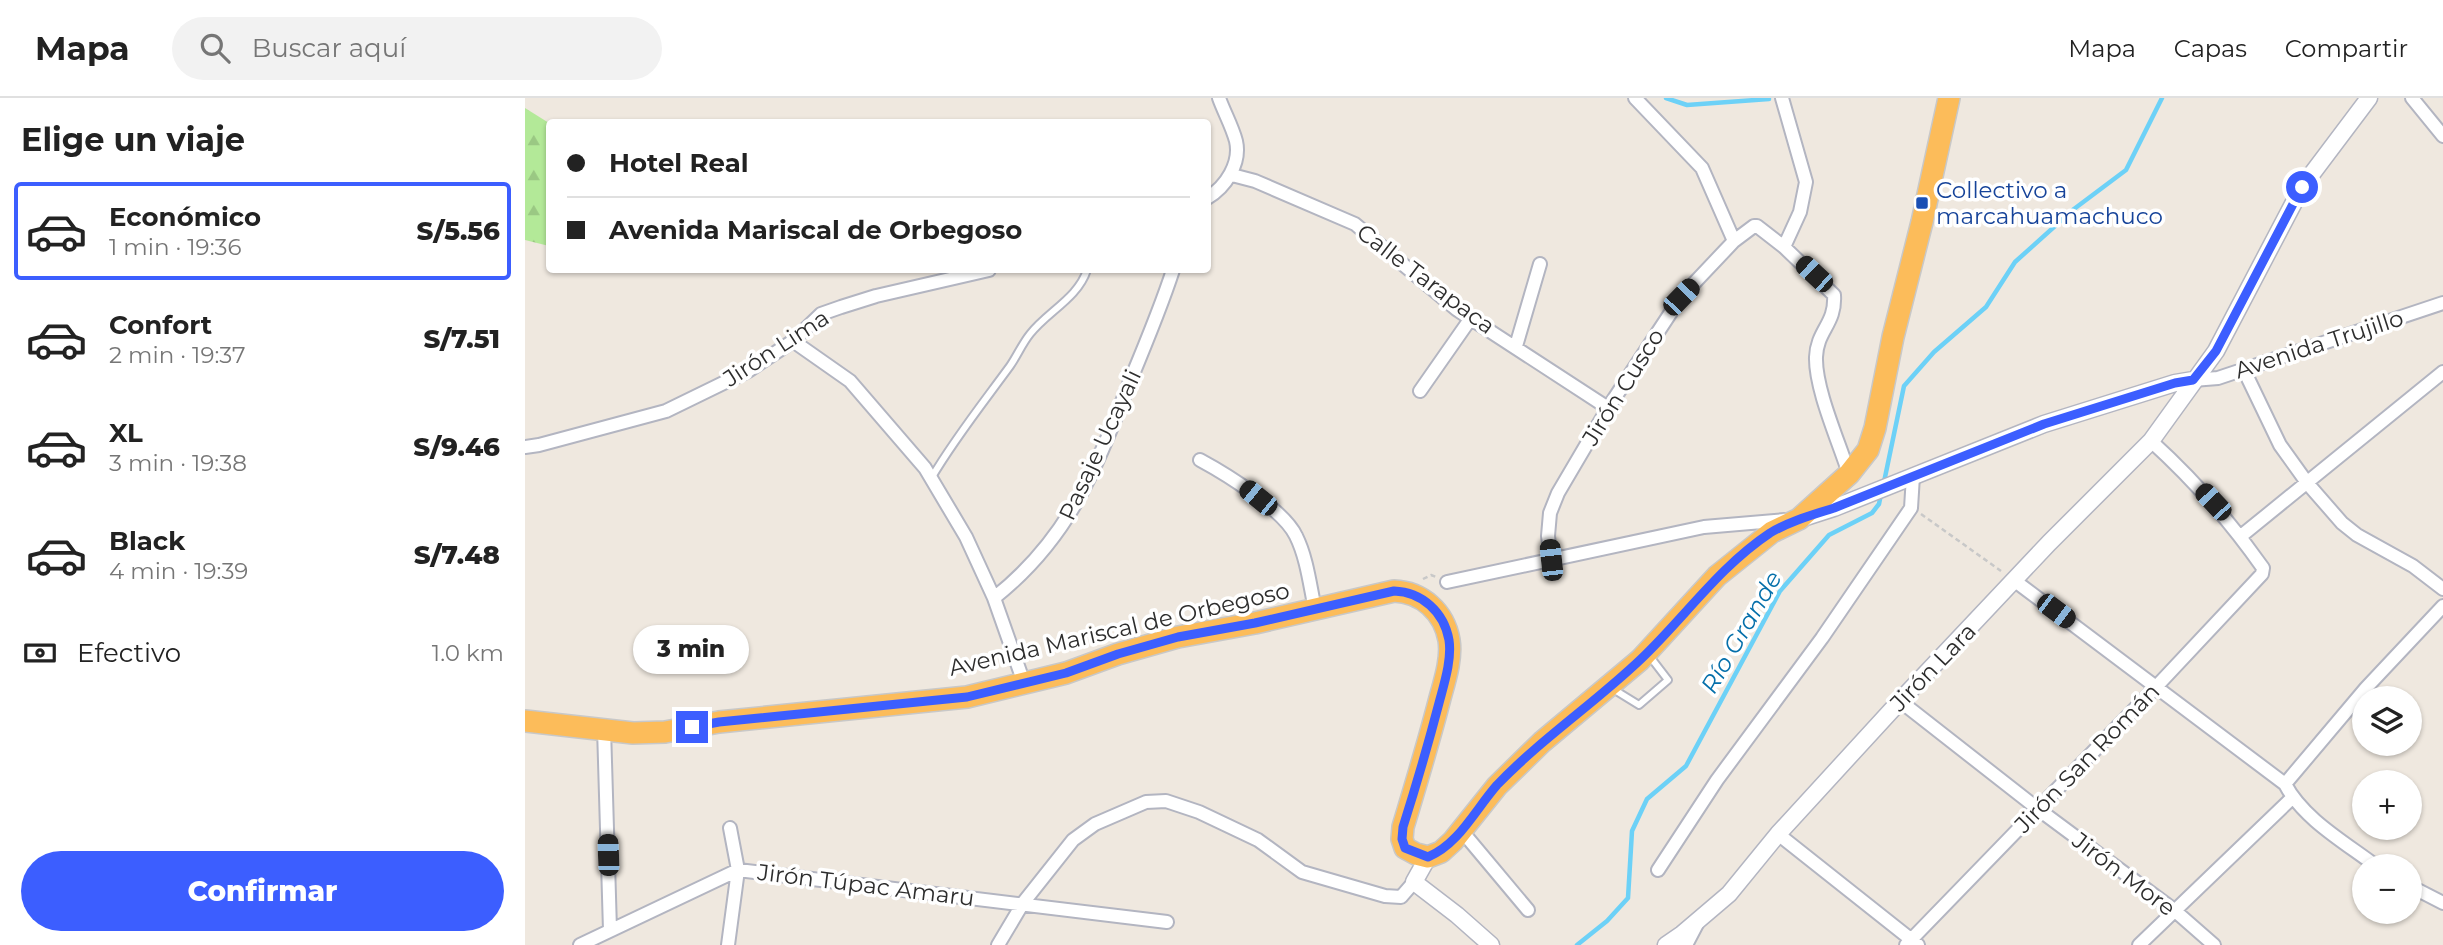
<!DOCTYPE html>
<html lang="es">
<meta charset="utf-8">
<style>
body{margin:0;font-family:Montserrat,sans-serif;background:#f2f2f2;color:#222;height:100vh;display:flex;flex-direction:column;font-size:26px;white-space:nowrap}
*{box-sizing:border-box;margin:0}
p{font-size:23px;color:#767676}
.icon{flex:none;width:38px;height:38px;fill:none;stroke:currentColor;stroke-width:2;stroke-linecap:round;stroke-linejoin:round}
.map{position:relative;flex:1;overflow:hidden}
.side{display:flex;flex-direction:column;background:#fff;width:525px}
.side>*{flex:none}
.guide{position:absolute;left:21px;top:21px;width:665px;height:154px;border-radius:7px;box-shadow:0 2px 5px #0004;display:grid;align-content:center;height:154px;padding:0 21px;background:#fff}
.controls{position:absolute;left:1827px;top:588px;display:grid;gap:14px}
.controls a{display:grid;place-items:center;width:70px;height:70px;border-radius:50%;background:#fff;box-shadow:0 2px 5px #0004;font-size:35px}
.end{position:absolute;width:32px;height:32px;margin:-16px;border:9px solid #3c5eff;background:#fff;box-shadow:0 0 0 4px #fff}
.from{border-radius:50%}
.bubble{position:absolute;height:49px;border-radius:24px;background:#fff;box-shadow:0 2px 5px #0004;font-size:23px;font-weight:800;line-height:49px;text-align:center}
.car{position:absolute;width:21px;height:42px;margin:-21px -10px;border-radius:9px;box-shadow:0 0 5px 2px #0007;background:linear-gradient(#222 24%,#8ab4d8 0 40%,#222 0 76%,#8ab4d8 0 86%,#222 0)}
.guide b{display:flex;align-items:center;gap:24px;height:66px;font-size:26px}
.guide b+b{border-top:2px solid #e0e0e0}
.guide i{width:18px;height:18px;background:#222}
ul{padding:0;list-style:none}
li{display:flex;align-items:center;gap:21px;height:98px;margin:0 14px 10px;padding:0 7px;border:4px solid transparent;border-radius:7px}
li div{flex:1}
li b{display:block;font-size:26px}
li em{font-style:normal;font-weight:800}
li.selected{border-color:#3c5eff}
li>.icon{width:63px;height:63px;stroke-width:1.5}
h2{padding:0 21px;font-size:32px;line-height:84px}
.pay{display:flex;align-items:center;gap:18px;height:77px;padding:0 21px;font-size:26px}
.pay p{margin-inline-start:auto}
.button{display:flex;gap:14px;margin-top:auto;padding:14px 21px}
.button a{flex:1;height:80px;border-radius:42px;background:#3c5eff;color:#fff;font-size:28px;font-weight:800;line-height:80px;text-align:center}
header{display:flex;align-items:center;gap:42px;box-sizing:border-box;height:98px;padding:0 35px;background:#fff;border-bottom:2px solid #e0e0e0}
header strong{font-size:33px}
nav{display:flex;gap:38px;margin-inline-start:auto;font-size:24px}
.search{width:490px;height:63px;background:#f2f2f2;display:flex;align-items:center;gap:18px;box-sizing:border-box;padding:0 24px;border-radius:38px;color:#767676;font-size:26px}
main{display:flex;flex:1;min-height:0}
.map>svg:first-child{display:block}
.forest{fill:url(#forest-firs)}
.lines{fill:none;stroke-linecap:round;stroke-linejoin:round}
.stream{stroke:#6cd1f7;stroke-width:4.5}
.service-casing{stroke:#b3b5c1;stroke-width:10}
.minor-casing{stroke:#b3b5c1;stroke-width:16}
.tertiary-casing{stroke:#b3b5c1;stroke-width:19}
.trunk-casing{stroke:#c8c8c8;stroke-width:24}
.path{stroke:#c8c8c8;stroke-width:2.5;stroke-dasharray:5 3.5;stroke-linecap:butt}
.service{stroke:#fff;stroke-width:6}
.minor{stroke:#fff;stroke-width:12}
.tertiary{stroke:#fff;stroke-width:16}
.trunk{stroke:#fcbc5a;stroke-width:21}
.route{stroke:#3c5eff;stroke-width:9}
.transit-dot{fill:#1a4fb4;stroke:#fff;stroke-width:2.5}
.labels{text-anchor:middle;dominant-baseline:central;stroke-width:7;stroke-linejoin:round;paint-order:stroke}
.transit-label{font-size:23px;fill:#164399;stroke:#fff;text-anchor:start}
.street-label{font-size:23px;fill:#2d2d2d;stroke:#fff}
.water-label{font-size:24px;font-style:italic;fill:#046faa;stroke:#fff}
</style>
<header>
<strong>Mapa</strong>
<div class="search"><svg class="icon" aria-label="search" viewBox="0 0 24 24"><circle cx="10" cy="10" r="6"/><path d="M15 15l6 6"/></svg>Buscar aquí</div>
<nav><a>Mapa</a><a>Capas</a><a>Compartir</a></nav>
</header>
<main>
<section class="side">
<h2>Elige un viaje</h2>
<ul>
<li class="selected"><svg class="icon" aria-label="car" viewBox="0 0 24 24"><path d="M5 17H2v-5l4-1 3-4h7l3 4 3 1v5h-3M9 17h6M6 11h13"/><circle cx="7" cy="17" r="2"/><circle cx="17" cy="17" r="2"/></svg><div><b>Económico</b><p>1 min · 19:36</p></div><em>S/5.56</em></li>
<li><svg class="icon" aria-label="car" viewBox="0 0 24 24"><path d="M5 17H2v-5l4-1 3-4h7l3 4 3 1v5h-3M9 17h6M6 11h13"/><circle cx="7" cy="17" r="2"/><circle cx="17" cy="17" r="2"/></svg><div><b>Confort</b><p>2 min · 19:37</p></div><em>S/7.51</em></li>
<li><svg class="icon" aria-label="car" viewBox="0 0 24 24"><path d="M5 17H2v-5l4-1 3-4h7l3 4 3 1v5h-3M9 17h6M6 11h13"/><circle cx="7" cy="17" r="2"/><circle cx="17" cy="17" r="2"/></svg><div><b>XL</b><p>3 min · 19:38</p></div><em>S/9.46</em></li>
<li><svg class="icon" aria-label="car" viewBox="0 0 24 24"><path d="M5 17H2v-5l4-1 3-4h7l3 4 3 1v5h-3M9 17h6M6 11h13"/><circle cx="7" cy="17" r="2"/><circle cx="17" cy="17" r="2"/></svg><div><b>Black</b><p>4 min · 19:39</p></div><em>S/7.48</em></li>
</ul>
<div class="pay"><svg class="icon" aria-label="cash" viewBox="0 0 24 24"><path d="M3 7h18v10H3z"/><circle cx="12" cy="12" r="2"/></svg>Efectivo<p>1.0 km</p></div>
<div class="button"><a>Confirmar</a></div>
</section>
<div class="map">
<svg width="1918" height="847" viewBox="0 0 1918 847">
<defs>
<pattern id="forest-firs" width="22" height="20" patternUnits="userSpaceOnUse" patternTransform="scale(1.75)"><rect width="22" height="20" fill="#b3e998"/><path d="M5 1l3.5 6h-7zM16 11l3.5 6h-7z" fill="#9ac883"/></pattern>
</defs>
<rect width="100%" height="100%" fill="#efe8df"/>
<!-- forest -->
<path class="forest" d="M0 10 24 25V148L0 142Z"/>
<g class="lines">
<!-- stream -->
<path class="stream" d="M1141 0 1162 7 1244 1
M1359 384 1379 288 1409 254 1461 209 1490 164 1549 111 1601 72 1637 0
M1052 847 1082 823 1103 800 1107 733 1122 701 1161 668 1255 493 1304 437 1347 415 1354 406 1356 396"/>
<defs>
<path id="service" d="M407 379C430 340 458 305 485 268 492 258 497 246 505 236 522 214 553 200 562 172
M1088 591 1114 607 1143 582 1123 556"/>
<path id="minor" d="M1110 0 1177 70 1209 143
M1257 0 1281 84 1275 114 1259 149
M1887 0 1918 38
M707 77 730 83 830 126 931 211 1083 310
M682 100C701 89 716 65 711 43 707 28 699 14 694 0
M268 243 325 283 400 370 441 439 469 500 499 585
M991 248 1015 166
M1718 270 1755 347 1783 386 1817 425 1832 437 1888 468 1918 491
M1668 282 1693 280 1918 205
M895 293 946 220
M0 349 14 347 141 313 223 273 268 243 296 216 316 209 351 198 464 172
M675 362C701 376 759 412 771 438 782 460 785 488 790 511
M1716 438 1918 274
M1026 462 1023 438 1025 415 1033 395 1083 310 1156 199 1209 143 1229 128H1232L1259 149 1309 197C1311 226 1292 232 1291 259 1290 291 1314 344 1324 376
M1490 483 1760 686C1778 721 1821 745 1851 768
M922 484 1179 429 1260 422
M469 500C546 439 571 369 606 281 621 245 636 209 648 172
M1375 603 1513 711 1649 812 1689 847
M79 630 85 832
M1760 686 1841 590 1918 508
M936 732 1003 812
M1253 736 1393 847
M1133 772 1192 682 1297 540 1386 410 1388 378
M1885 788 1918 805
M55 847 213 772 642 824
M203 847 213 772 205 730
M473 847 498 805 548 742 570 726 621 704 641 703 674 714 733 742 777 774 860 798 876 799 889 784
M1161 847 1172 826
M1381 847 1631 589 1737 476 1738 470C1705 423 1669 382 1626 343
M1614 847 1767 700"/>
<path id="tertiary" d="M1278 420 1309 410 1519 326 1650 285 1668 282
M903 759 889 784 932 817 966 847
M1141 847 1157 836 1204 796 1253 736 1375 603 1524 445 1626 343 1691 253 1777 89 1844 0"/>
<path id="trunk" d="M0 623 108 635 140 634 194 624 442 599 541 575 593 556 653 539 730 525 869 493C897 494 919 514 924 542 927 560 920 582 915 600 904 643 891 686 878 729L877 741 880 750 891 756 903 759 916 754 928 743 972 688 1017 644 1115 562 1192 478 1247 434 1274 421 1324 376 1343 352 1350 330 1368 239 1397 124 1424 0"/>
</defs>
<!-- service casing -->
<use href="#service" class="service-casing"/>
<!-- minor casing -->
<use href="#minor" class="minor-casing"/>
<!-- tertiary casing -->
<use href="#tertiary" class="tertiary-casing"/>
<!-- trunk casing -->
<use href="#trunk" class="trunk-casing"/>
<!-- path -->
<path class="path" d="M1396 416 1476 473
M898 481 906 477 911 479"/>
<!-- service -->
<use href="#service" class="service"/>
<!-- minor -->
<use href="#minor" class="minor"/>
<!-- tertiary -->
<use href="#tertiary" class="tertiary"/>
<!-- trunk -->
<use href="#trunk" class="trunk"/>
</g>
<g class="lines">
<!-- route -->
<path class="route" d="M167 629 194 624 442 599 541 575 593 556 653 539 730 525 869 493C897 494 919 514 924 542 927 562 919 586 914 605 903 647 891 688 878 729L877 741 880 750 903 759C934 746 950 712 972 687 1016 641 1070 605 1116 561 1160 519 1194 469 1245 435 1265 423 1287 417 1309 410L1519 326 1650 285 1668 282 1691 253 1777 89"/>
</g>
<!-- markers -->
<rect class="transit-dot" x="1390" y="98" width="14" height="14" rx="3.5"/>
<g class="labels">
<!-- transit labels -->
<g class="transit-label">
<text x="1411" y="92">Collectivo a<tspan x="1411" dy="26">marcahuamachuco</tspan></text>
</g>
<!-- street labels -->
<g class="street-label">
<text transform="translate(901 181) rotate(37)">Calle Tarapaca</text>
<text transform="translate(1794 246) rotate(-18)">Avenida Trujillo</text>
<text transform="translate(251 250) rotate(-33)">Jirón Lima</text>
<text transform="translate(1098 289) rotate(-58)">Jirón Cusco</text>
<text transform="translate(575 347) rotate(-65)">Pasaje Ucayali</text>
<text transform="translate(594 531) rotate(-13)">Avenida Mariscal de Orbegoso</text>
<text transform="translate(1408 569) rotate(-46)">Jirón Lara</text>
<text transform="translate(1562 660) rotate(-46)">Jirón San Román</text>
<text transform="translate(1599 776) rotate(37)">Jirón More</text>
<text transform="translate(341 787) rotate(7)">Jirón Túpac Amaru</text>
</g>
<!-- water labels -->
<g class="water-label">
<text transform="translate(1216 534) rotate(-60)">Río Grande</text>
</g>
</g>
</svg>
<div class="controls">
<a><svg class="icon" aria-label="layers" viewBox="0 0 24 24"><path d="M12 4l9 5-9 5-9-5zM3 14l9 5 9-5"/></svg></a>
<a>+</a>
<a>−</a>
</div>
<i class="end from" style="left:1777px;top:89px"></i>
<i class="end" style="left:167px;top:629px"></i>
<div class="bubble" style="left:108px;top:527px;width:116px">3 min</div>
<i class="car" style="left:1289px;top:176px;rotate:313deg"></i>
<i class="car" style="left:1156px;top:199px;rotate:44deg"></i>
<i class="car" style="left:733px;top:400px;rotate:309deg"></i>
<i class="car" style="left:1688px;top:404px;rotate:317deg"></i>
<i class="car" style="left:1026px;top:462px;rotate:354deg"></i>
<i class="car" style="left:1531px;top:513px;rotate:127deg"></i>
<i class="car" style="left:83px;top:757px;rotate:358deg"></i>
<div class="guide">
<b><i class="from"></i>Hotel Real</b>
<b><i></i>Avenida Mariscal de Orbegoso</b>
</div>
</div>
</main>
